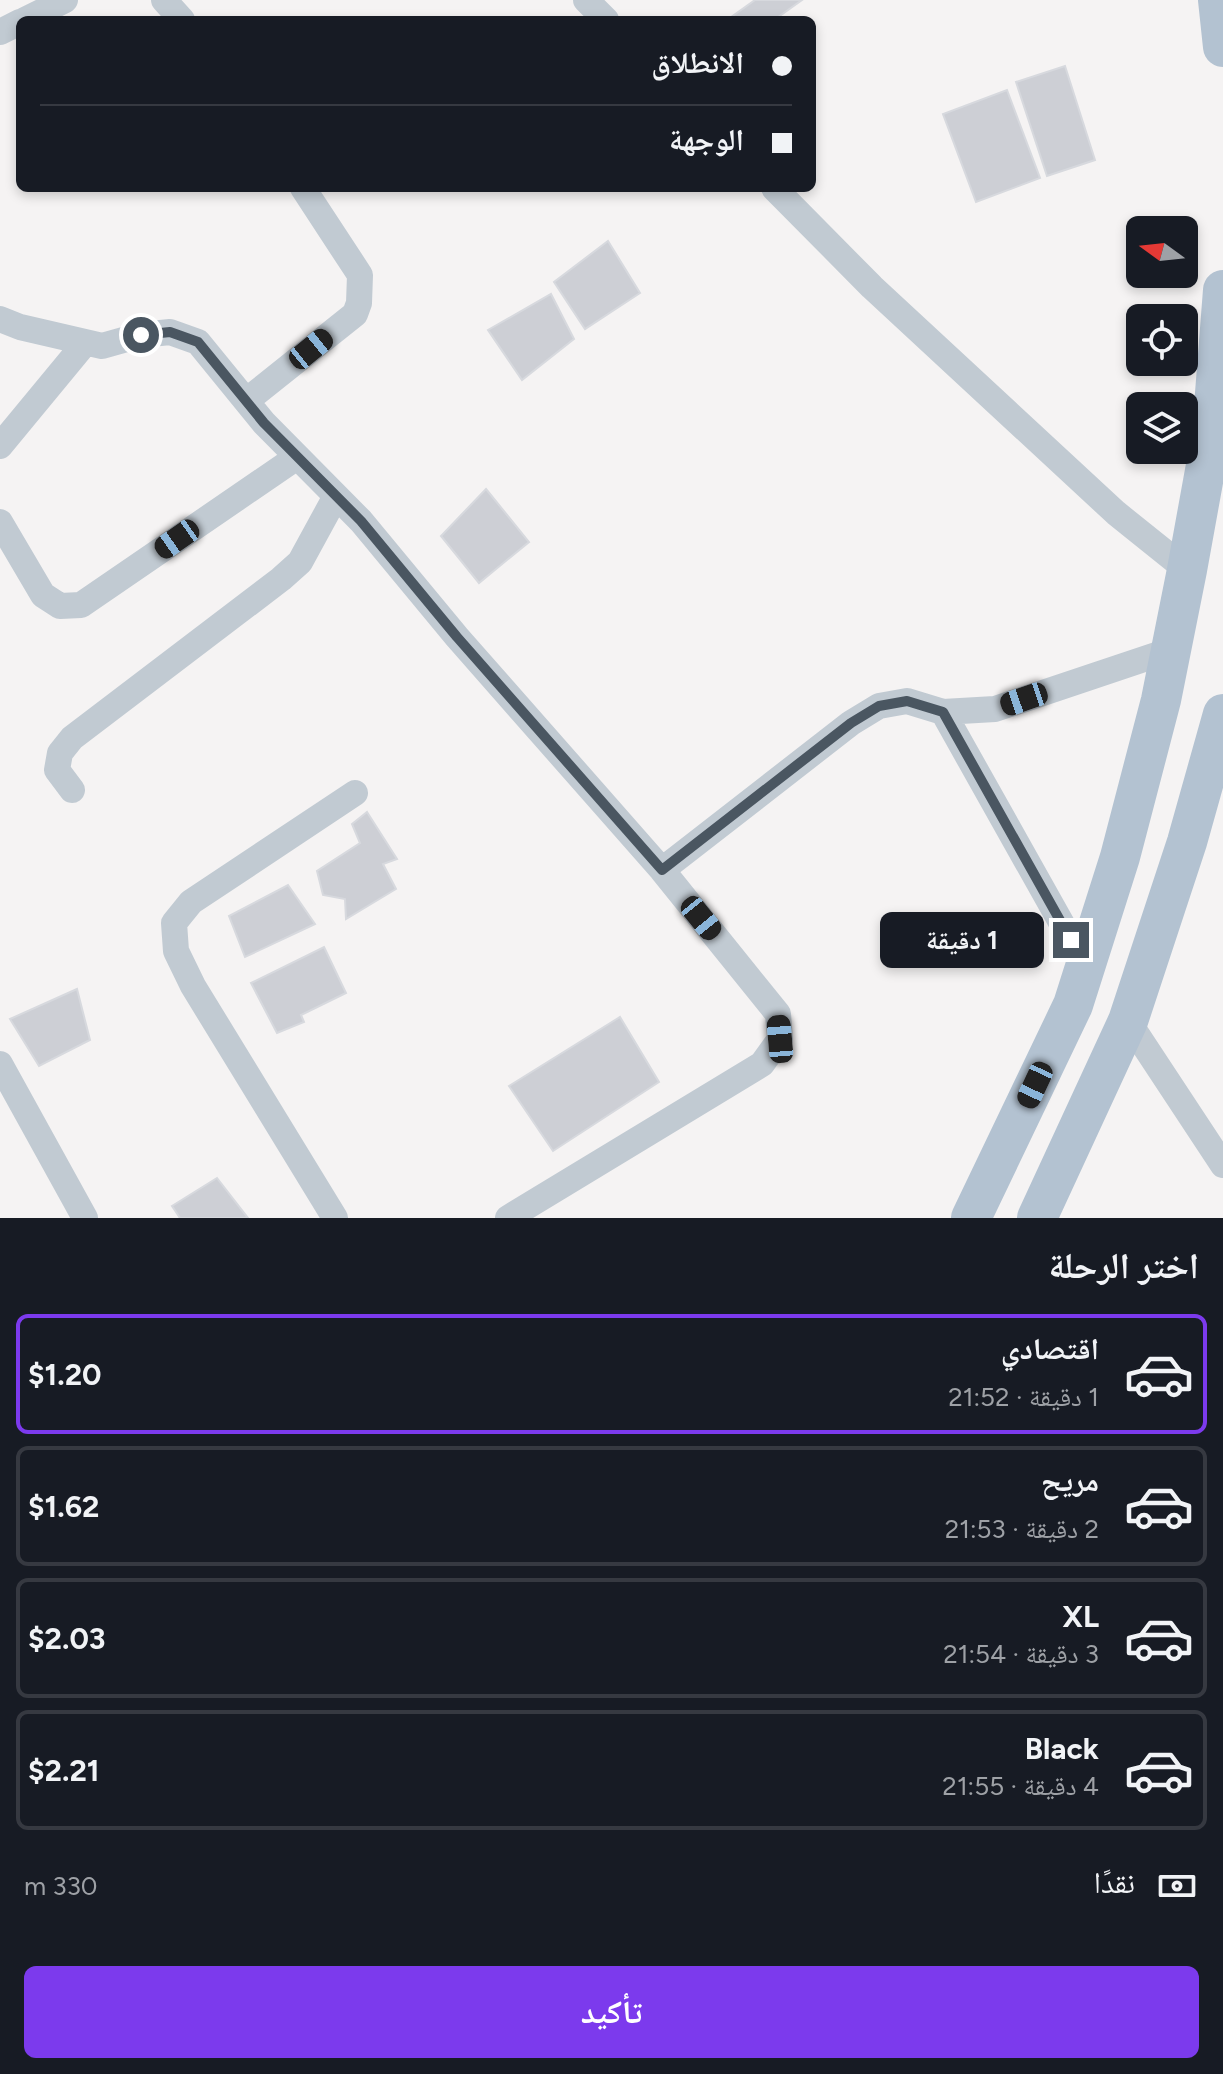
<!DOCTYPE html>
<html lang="ar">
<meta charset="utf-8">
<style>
body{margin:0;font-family:Figtree,"Noto Naskh Arabic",sans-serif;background:#20242c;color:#f1f3f6;direction:rtl;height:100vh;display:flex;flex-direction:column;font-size:30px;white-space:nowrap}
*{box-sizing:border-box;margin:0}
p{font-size:26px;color:#9ea1a6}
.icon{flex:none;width:44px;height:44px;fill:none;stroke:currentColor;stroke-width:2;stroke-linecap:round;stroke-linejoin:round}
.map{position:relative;height:1218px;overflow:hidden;direction:ltr}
.details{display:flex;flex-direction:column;background:#171b24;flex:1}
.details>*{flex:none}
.hud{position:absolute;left:16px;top:16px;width:800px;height:176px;border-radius:12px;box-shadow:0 4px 12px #0003;direction:rtl;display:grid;align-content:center;height:176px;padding:0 24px;background:#171b24}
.needle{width:52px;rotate:285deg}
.controls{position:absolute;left:1126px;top:216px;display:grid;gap:16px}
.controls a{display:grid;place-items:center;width:72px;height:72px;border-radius:12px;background:#171b24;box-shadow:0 4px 12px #0003;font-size:40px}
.end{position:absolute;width:36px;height:36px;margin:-18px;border:10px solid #4a5661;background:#fff;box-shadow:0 0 0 4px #fff}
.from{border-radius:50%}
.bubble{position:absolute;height:56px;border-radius:12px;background:#171b24;box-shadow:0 4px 12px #0003;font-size:26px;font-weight:700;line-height:56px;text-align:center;direction:rtl}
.car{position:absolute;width:24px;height:48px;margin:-24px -12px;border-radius:10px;box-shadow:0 0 6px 2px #0007;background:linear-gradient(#222 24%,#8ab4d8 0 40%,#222 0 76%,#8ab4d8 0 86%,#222 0)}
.hud b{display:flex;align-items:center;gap:28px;height:76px;font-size:30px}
.hud b+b{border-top:2px solid #363941}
.hud i{width:20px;height:20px;background:#f1f3f6}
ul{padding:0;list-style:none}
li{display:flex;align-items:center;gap:24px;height:120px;margin:0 16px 12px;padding:0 8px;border:4px solid #363941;border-radius:12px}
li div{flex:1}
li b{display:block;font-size:30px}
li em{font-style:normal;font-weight:700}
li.current{border-color:#7c3aed}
li>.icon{width:72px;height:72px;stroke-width:1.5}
h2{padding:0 24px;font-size:36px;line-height:96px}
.pay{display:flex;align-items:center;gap:20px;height:88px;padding:0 24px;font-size:30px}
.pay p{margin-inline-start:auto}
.cta{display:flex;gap:16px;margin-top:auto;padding:16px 24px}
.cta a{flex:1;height:92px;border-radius:12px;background:#7c3aed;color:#fff;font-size:32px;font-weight:700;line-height:92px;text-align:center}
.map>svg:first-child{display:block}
.building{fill:#cdcfd5;stroke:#d7d9de;stroke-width:2}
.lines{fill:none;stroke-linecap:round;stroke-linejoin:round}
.street{stroke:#c1cad2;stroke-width:26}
.primary{stroke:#b3c2d1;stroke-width:40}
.route{stroke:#4a5661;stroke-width:10}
</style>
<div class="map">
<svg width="1223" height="1218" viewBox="0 0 1223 1218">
<rect width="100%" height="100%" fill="#f5f3f3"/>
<!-- building -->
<path class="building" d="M755 0H802L774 20H727Z
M1065 66 1095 160 1047 176 1016 82Z
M1007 90 1040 178 976 202 943 114Z
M608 241 640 293 585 329 554 282Z
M551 294 574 339 522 380 488 330Z
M486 489 529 542 479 583 441 536Z
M367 812 397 859 383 864 396 889 346 919 345 899 323 895 317 871 360 843 352 824Z
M288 885 315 924 245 957 229 916Z
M324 947 346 993 301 1015 304 1022 277 1033 251 983Z
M77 989 90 1040 39 1066 10 1019Z
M620 1017 659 1082 553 1151 509 1086Z
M217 1178 248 1218H180L172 1206Z"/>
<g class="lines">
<!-- street -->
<path class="street" d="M164 0 182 20
M586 0 606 20
M25 20 65 0
M0 32 20 22
M774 188 872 287 1116 513 1187 570
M0 319 20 327 102 346 141 335 170 332 198 342 264 423 361 521 457 637 662 870 778 1014 780 1039 762 1064 508 1218
M246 401 355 314 359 303 360 275 303 188
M0 446 85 343
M0 522 43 595 60 606 81 605 297 457
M943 712 1085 965
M72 790 57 770 60 753 72 738 281 579 300 562 336 496
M662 870 851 723 879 706 907 701 943 712 995 709 1171 650
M1128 1021 1223 1165
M0 1064 85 1218
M335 1218 193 986 176 951 174 923 191 902 355 793"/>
<!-- primary -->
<path class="primary" d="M1218 0 1223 47
M971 1218 1073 1005 1120 857 1161 700 1187 570 1212 432 1223 290
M1037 1218 1128 1021 1187 842 1223 714"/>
</g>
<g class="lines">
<!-- route -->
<path class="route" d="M141 335 170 332 198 342 264 423 361 521 457 637 662 870 851 723 879 706 907 701 943 712 1071 940"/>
</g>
</svg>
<div class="controls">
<a><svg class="needle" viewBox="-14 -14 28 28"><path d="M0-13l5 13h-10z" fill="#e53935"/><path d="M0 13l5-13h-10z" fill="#9ea1a6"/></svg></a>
<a><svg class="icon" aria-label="locate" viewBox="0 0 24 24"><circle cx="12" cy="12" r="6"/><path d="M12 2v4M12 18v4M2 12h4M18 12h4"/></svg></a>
<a><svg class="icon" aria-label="layers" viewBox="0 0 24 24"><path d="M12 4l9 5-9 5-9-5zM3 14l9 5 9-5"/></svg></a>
</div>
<i class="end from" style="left:141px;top:335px"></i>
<i class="end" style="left:1071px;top:940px"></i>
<div class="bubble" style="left:880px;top:912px;width:164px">1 دقيقة</div>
<i class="car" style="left:311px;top:349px;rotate:51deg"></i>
<i class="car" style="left:177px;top:539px;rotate:235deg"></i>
<i class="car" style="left:1024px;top:699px;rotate:251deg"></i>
<i class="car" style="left:701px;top:918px;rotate:141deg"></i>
<i class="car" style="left:780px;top:1039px;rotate:355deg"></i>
<i class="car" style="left:1035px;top:1085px;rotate:205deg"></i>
<div class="hud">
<b><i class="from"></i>الانطلاق</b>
<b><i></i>الوجهة</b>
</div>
</div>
<section class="details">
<h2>اختر الرحلة</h2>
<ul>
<li class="current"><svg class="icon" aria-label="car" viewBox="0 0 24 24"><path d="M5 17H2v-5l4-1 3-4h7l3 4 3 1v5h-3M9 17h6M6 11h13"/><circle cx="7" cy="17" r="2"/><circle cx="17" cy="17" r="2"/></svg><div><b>اقتصادي</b><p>1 دقيقة · 21:52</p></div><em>$1.20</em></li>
<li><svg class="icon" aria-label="car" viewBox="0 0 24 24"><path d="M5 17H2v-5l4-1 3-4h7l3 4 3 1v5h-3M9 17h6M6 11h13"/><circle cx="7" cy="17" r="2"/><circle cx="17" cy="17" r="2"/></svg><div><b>مريح</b><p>2 دقيقة · 21:53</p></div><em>$1.62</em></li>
<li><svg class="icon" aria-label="car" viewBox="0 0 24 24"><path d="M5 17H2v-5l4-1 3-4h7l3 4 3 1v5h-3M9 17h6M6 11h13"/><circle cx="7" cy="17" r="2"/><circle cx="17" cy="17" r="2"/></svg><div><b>XL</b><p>3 دقيقة · 21:54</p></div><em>$2.03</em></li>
<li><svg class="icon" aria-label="car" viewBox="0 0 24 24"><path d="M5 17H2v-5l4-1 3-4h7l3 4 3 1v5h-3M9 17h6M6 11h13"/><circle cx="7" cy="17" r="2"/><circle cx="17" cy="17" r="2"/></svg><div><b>Black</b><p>4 دقيقة · 21:55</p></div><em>$2.21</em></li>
</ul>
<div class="pay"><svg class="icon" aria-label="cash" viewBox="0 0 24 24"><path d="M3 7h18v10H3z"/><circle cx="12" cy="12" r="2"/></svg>نقدًا<p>330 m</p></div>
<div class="cta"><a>تأكيد</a></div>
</section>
